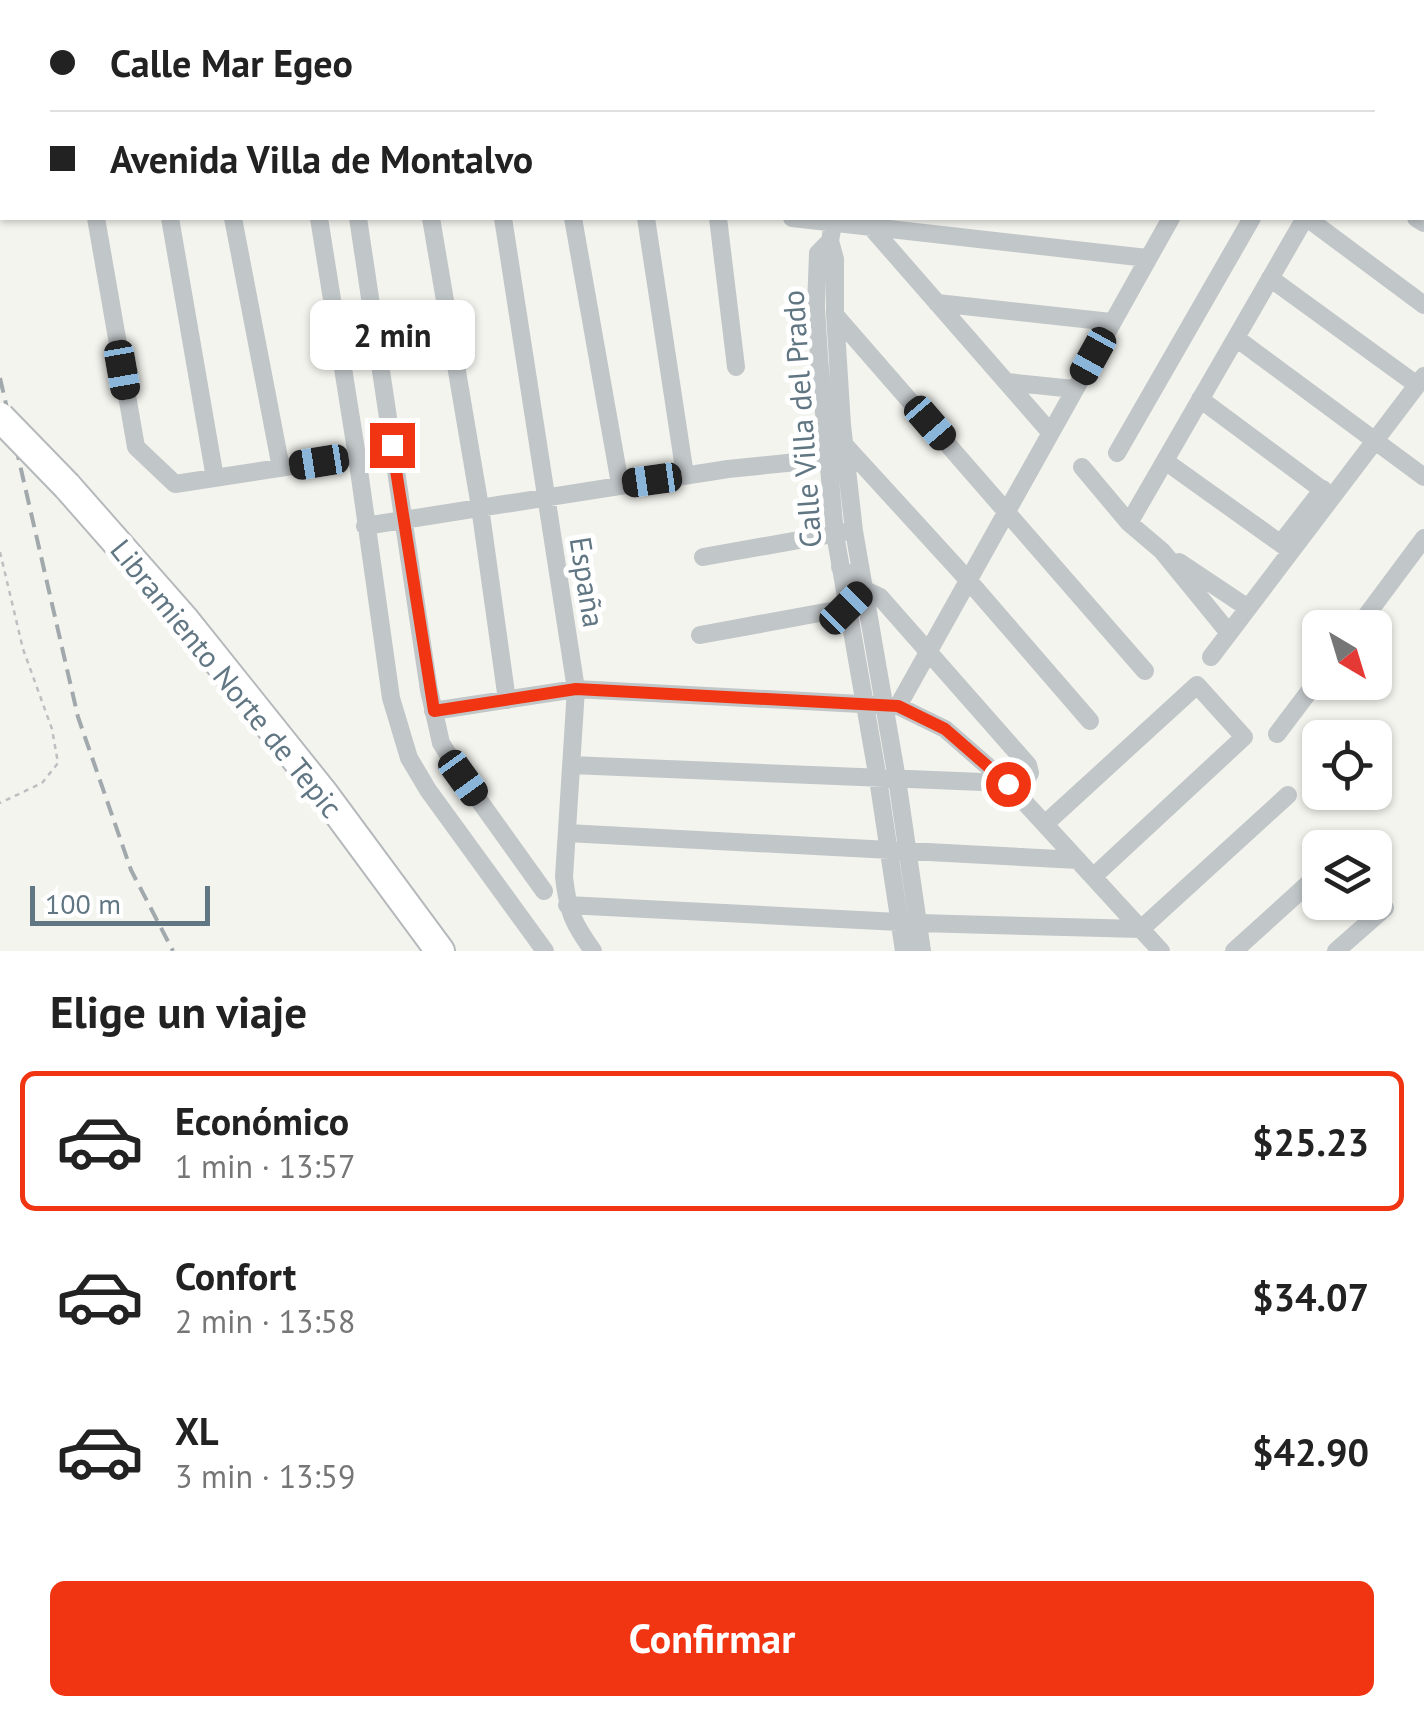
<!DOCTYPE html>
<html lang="es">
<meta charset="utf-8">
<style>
body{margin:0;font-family:"PT Sans",sans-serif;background:#f2f2f2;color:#222;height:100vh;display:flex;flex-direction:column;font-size:38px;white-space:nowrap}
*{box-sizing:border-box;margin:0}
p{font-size:32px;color:#767676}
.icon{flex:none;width:55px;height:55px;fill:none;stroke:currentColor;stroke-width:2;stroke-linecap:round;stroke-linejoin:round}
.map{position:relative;height:951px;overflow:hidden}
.details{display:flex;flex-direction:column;background:#fff;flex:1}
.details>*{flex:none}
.banner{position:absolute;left:0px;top:0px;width:1425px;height:220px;box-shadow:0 2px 8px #0004;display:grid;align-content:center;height:220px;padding:0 50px;background:#fff}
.needle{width:65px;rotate:142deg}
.fabs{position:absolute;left:1302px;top:610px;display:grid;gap:20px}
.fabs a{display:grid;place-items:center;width:90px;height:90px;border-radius:15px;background:#fff;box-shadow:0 2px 8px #0004;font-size:50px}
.scale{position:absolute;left:30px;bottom:25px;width:180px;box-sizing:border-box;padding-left:10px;border:5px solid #617683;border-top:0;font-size:28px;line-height:35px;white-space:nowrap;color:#617683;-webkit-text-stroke:8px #fff;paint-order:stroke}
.end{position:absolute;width:45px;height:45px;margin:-22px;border:12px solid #f13513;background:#fff;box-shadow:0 0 0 5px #fff}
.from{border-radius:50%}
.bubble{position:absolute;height:70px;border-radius:15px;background:#fff;box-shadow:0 2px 8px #0004;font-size:32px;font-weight:700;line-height:70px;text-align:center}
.car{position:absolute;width:30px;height:60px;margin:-30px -15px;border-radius:12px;box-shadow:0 0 8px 2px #0007;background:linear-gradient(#222 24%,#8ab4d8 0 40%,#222 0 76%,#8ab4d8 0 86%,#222 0)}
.banner b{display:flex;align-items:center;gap:35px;height:95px;font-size:38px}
.banner b+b{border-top:2px solid #e0e0e0}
.banner i{width:25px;height:25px;background:#222}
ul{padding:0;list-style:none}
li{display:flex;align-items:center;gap:30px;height:140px;margin:0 20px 15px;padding:0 30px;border:5px solid transparent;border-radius:15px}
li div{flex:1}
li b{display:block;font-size:38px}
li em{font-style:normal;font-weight:700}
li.on{border-color:#f13513}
li>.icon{width:90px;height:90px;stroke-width:1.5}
h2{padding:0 50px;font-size:45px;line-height:120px}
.primary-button{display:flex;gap:20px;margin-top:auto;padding:20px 50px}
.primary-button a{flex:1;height:115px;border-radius:15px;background:#f13513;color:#fff;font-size:40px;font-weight:700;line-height:115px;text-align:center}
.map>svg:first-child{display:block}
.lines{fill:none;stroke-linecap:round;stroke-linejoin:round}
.stream{stroke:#bbc9cd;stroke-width:4}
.highway-casing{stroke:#b5b9bc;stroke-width:32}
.path{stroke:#bdbfc1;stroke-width:2.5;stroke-dasharray:5 5;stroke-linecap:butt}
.minor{stroke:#c1c6c8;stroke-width:18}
.highway{stroke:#fff;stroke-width:28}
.rail{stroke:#a1a9ad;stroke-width:4;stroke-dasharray:15 8;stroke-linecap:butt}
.highway-bridge-casing{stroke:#b5b9bc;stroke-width:32;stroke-linecap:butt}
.highway-bridge{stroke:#fff;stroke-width:28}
.route{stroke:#f13513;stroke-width:12}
.labels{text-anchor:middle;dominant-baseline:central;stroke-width:10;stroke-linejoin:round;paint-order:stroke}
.street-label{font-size:30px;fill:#617683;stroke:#fff}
</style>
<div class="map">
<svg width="1424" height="951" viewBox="0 0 1424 951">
<rect width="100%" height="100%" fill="#f4f4ef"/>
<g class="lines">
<!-- stream -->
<path class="stream" d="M0 36H2"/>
<defs>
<path id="highway" d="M67 486 184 619 324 794 440 951"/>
</defs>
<!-- highway casing -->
<use href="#highway" class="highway-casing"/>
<!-- path -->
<path class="path" d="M0 552 23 649 52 729 58 763 42 783 0 803"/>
<!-- minor -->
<path class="minor" d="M1141 0 1143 2
M1236 0 1238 2
M131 2V0
M334 2V0
M376 2V0
M450 2V0
M518 2V0
M593 2V0
M673 2 674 0
M865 2 866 0
M883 2V0
M960 2 961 0
M1033 2V0
M1102 2V0
M1317 2 1318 0
M1393 2 1394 0
M1422 109 1424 106
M1422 188H1424
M96 218 136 447 175 484 357 456
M170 218 215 478
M233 218 281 468
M319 218 357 456 391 698 409 758 428 790 545 951
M358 218 429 690 441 743 463 778 544 891
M431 218 480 507 507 700
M503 218 576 689 564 877C568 912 573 923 593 951
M573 218 620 484
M646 218 685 475
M718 218 736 367
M792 218 1147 258
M834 218 830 241 835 259V314L842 425 854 531 897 779 922 951
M1307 218 1424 305
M1416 218 1424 223
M870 226 1050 432
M830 241 818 253 816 307 819 357 835 534 878 779 904 951
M1270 278 1417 385
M937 303 1111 322
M835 315 1145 671
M1236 338 1424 477
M1007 382 1074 389
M1200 399 1332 497
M841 441 968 580 1090 721
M1117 453 1252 218
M1165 461 1291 551
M1082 467 1129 523 1162 551 1229 633
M1129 523 1305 218
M365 526 728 469 827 459
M1281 543 1323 489
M703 557 844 532
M1179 562 1248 608
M1357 628 1424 538
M700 635 847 608 854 601
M1211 657 1424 376
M898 706 1171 218
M433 711 576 689 898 706 945 729 1007 783 1161 951
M1277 734 1320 677
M571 765 1007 783 1026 780 1030 773 1028 765 880 597 865 590 840 567
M1045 824 1197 685 1244 737 1093 877
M567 833 1078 860
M567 905 918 923 1141 929 1288 795
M1234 951 1320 873
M1336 951 1385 908 1375 896"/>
<!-- highway -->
<use href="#highway" class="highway"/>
<!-- rail -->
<path class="rail" d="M0 378 78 717 131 870 173 951"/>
<defs>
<path id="highway-bridge" d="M0 417 67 486"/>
</defs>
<!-- highway-bridge casing -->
<use href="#highway-bridge" class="highway-bridge-casing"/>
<!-- highway-bridge -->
<use href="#highway-bridge" class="highway-bridge"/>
</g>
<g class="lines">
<!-- route -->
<path class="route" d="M392 445 434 711 576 689 898 706 945 729 1008 784"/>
</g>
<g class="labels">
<!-- street labels -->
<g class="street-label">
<text transform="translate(801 419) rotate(-94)">Calle Villa del Prado</text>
<text transform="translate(588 582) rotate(81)">España</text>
<text transform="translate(227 678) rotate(51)">Libramiento Norte de Tepic</text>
</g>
</g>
</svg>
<div class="fabs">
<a><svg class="needle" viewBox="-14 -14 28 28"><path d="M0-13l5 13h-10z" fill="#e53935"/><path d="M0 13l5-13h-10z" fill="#767676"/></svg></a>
<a><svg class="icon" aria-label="locate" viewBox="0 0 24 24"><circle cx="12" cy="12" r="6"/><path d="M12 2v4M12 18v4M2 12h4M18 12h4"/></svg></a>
<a><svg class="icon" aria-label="layers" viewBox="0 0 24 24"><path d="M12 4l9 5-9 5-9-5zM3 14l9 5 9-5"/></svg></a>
</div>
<div class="scale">100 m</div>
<i class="end from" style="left:1008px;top:784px"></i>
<i class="end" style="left:392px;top:445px"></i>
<div class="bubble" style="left:310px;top:300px;width:165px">2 min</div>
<i class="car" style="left:1093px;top:356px;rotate:209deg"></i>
<i class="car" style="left:122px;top:370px;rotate:170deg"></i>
<i class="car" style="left:930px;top:423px;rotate:139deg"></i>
<i class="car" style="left:319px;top:462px;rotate:261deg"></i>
<i class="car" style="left:652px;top:480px;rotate:262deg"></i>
<i class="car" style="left:846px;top:608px;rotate:45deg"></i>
<i class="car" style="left:463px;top:778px;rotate:144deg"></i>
<div class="banner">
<b><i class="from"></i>Calle Mar Egeo</b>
<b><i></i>Avenida Villa de Montalvo</b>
</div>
</div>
<section class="details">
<h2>Elige un viaje</h2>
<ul>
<li class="on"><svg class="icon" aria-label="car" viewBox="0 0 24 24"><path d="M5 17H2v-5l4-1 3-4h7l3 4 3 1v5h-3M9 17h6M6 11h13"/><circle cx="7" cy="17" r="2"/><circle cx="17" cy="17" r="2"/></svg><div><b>Económico</b><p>1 min · 13:57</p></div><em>$25.23</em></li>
<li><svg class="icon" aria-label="car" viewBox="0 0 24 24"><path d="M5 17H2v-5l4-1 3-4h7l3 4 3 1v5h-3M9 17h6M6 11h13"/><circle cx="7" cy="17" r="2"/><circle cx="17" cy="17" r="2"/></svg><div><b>Confort</b><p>2 min · 13:58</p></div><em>$34.07</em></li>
<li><svg class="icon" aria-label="car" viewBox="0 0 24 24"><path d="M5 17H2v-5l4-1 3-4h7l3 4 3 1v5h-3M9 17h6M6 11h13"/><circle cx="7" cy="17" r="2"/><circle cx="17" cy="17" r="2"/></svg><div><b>XL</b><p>3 min · 13:59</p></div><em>$42.90</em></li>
</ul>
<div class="primary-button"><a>Confirmar</a></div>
</section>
